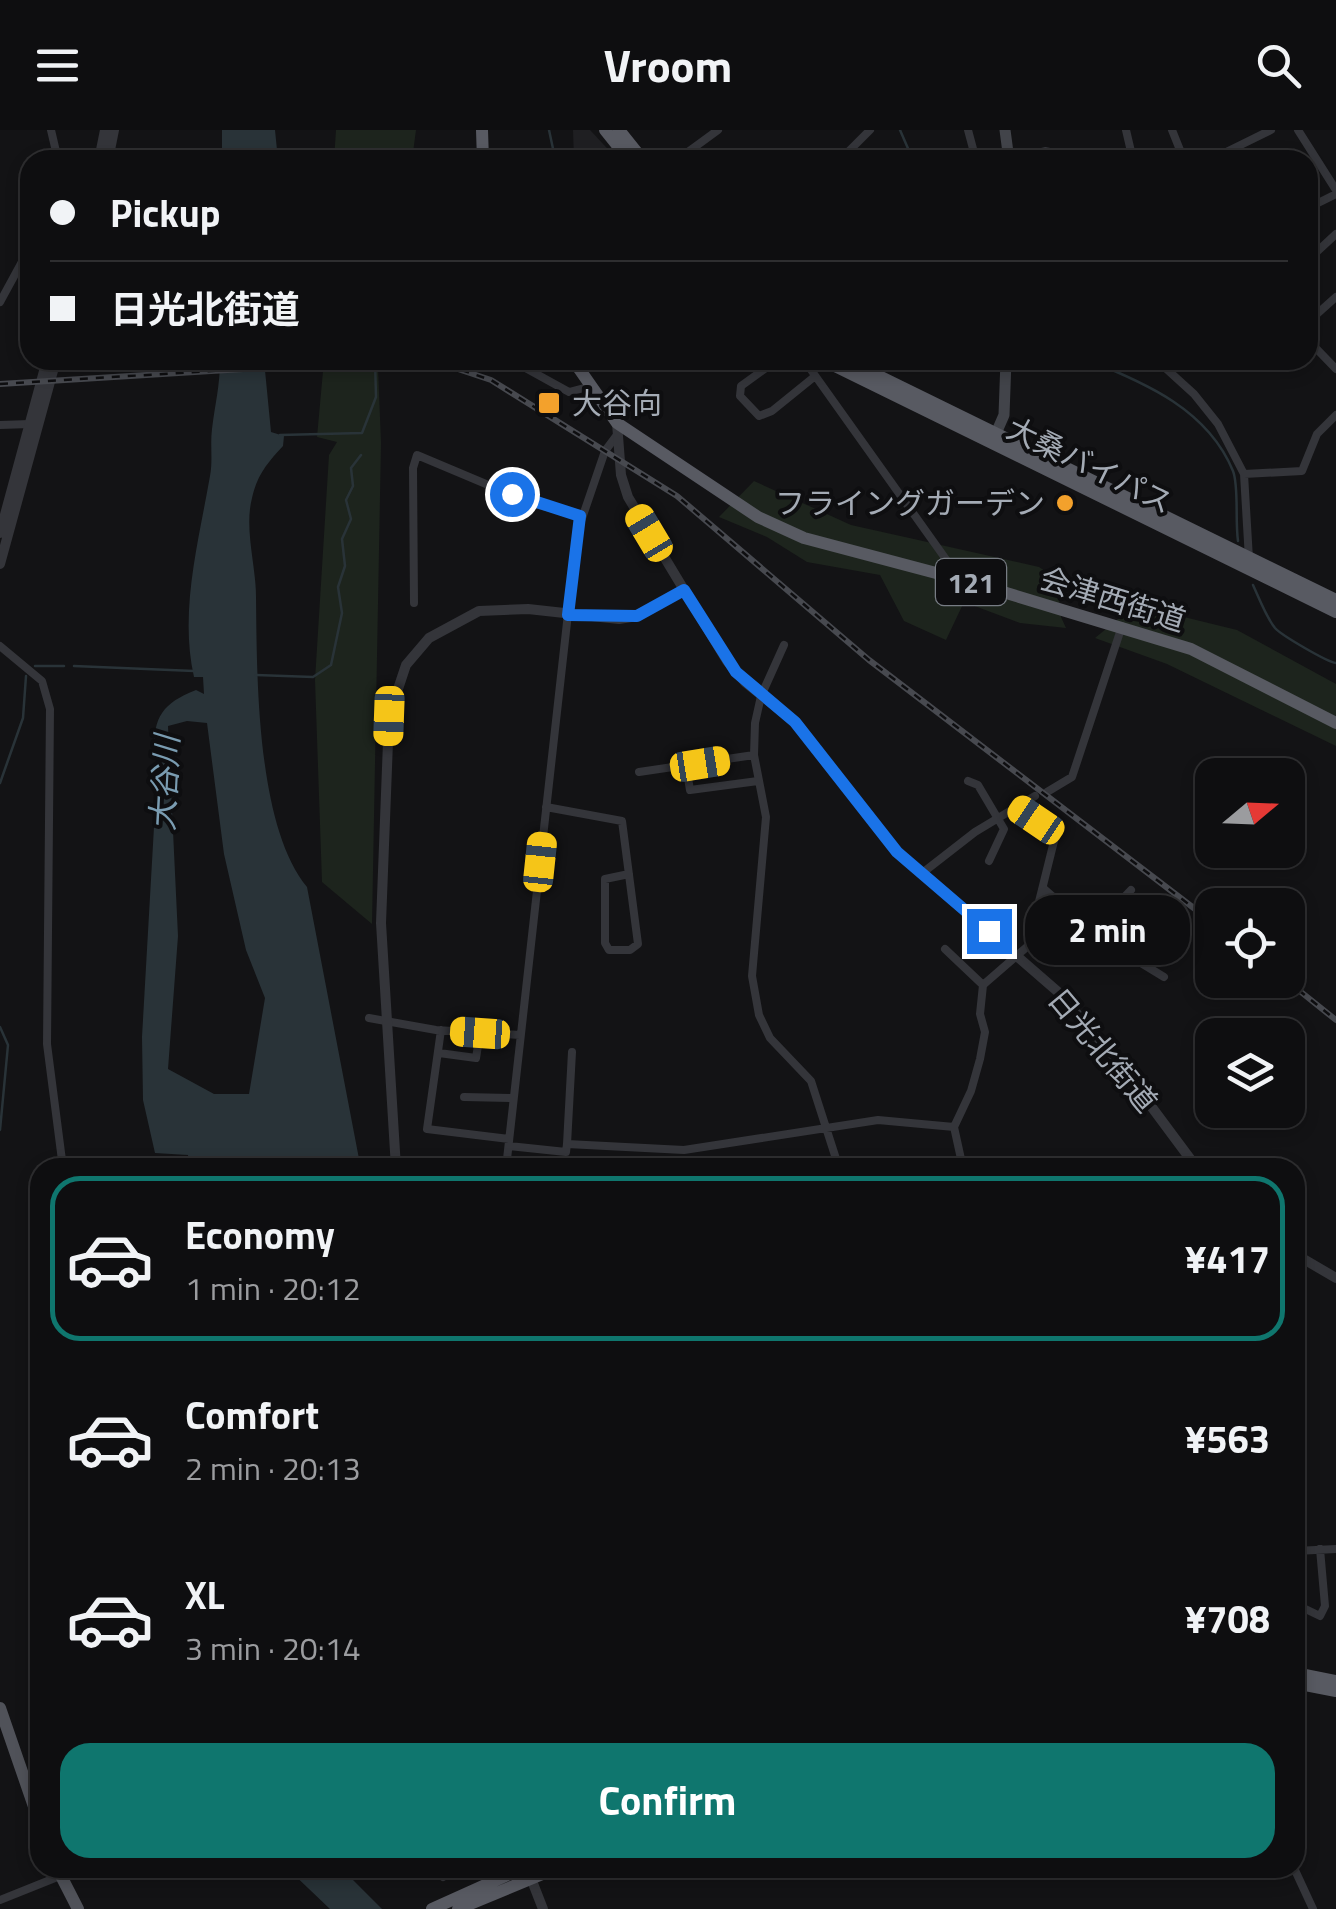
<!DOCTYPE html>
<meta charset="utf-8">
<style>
body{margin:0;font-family:"Titillium Web","Noto Sans JP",sans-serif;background:#171719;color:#f1f3f6;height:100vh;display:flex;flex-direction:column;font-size:38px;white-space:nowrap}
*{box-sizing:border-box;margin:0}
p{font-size:32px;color:#9b9c9f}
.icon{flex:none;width:55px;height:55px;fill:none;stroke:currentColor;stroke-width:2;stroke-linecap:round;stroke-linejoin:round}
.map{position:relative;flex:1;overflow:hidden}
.details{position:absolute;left:30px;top:1028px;width:1275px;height:720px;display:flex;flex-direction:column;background:#0e0e10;border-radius:30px;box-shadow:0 5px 15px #0003,0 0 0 2px #2e2e30}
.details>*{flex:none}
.banner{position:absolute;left:20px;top:20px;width:1298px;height:220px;border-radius:30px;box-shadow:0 5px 15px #0003,0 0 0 2px #2e2e30;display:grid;align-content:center;height:220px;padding:0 30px;background:#0e0e10}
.needle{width:65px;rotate:71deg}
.tools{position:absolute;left:1195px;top:628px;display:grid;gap:20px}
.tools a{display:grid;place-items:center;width:110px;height:110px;border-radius:20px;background:#0e0e10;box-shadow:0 5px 15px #0003,0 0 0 2px #2e2e30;font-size:50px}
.end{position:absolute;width:45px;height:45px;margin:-22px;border:12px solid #1a73e8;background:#fff;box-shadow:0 0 0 5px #fff}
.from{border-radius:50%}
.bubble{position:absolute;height:70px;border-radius:30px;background:#0e0e10;box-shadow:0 5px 15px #0003,0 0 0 2px #2e2e30;font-size:32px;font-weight:700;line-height:70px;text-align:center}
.car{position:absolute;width:30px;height:60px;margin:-30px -15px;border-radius:12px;box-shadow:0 0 8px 2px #0007;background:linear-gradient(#f5c518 24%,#345 0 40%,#f5c518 0 76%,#345 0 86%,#f5c518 0)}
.banner b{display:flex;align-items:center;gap:35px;height:95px;font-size:38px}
.banner b+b{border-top:2px solid #2e2e30}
.banner i{width:25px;height:25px;background:#f1f3f6}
ul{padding:18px 0 0;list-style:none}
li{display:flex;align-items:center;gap:30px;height:165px;margin:0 20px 15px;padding:0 10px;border:5px solid transparent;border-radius:30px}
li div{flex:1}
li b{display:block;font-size:38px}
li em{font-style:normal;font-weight:700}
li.current{border-color:#0f766e}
li>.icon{width:90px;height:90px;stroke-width:1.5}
.cta{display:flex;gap:20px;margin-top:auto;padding:20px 30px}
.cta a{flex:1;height:115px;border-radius:30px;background:#0f766e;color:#fff;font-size:40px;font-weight:700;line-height:115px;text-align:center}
header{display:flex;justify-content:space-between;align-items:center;height:130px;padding:0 30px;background:#0e0e10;font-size:45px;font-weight:700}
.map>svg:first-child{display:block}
.built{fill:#1f1f22}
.green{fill:#1d241d}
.water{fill:#293338;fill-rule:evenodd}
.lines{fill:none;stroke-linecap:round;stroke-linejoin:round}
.stream{stroke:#293338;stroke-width:2.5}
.minor{stroke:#34353a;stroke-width:8}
.tertiary{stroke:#34353a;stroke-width:10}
.secondary{stroke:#42444a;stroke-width:11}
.primary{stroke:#505259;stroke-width:12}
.trunk{stroke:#585a62;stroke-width:12}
.rail-casing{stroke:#47494f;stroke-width:6}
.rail{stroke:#0e0e10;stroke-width:2.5;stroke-dasharray:8;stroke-linecap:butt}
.route{stroke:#1a73e8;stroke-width:12}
.poi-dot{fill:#f3a12c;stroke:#0e0e10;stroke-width:4}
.labels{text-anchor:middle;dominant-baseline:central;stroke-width:8;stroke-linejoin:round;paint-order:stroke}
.shield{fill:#0e0e10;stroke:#777c84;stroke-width:2.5}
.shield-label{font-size:28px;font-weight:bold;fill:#a4abb5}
.poi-label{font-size:30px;fill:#a4abb5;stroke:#0e0e10;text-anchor:start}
.street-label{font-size:30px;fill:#a4abb5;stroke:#0e0e10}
.water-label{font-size:32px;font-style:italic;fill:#7a9cb1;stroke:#0e0e10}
</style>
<header><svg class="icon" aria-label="menu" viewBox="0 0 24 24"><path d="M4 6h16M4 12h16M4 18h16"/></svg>Vroom<svg class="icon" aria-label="search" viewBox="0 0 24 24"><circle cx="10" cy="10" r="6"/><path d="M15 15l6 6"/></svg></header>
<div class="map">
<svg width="1336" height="1779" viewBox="0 0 1336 1779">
<rect width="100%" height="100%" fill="#131315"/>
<!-- built -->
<path class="built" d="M573 0H590L618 30H574Z"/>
<!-- green -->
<path class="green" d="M336 0H416L412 30H334Z
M324 230H377L378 237 381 313 372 794 322 752 315 550 329 325 337 312 317 307Z
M754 351 851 395 1039 437 1057 449 1061 487 1066 498 1020 493 964 472 946 510 904 491 880 445 807 432 767 407 719 387Z
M1135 475 1237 500 1336 554V616L1167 534 1095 508Z"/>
<!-- water -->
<path class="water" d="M222 0H275L278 30H222Z
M220 230H264L271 302 284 306 283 316C268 332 257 345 252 368 244 399 256 435 256 467 257 545 256 695 307 757L360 1034 221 1030 220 1037H189L188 1025 155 1023 143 970 142 907 158 627 154 626C153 589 160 574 196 560L204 564 203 547H194C179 481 199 410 210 346 213 330 210 315 212 299 215 274 220 256 220 230ZM187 591 207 593 224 724 246 820 265 868 249 964H214L168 939 178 806 168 596Z
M287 1738H341L382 1779H330Z"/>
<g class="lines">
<!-- stream -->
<path class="stream" d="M549 0 555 28
M900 0 913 30
M1088 230C1146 253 1208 280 1233 341 1239 356 1235 391 1238 411
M280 305 362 303 376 267 375 230
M1253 455C1259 468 1266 487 1275 498 1281 505 1327 532 1336 533
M35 536H64
M74 536 194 541
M256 545 313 547 331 535 342 483 338 457 345 436 342 409 351 389 346 370 353 356 351 338 361 325
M0 653 23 588 26 546
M0 897 8 915 0 1000
M373 1029 381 1030 383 1038"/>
<!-- minor -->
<path class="minor" d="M51 0 58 30
M968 0 976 30
M1126 0 1133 30
M1172 0 1184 30
M1298 0 1336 60
M841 29 870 0
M677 30 718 0
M1010 30 1045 21 1084 30
M1210 30 1271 0
M1308 78 1336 64
M1308 130 1336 104
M0 172 30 117
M1308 192 1336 167
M1308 210 1336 239
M511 230 569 262 588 257
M777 230 741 256 740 266 759 286 772 281 814 247
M804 230 960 449
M1161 234 1194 264 1218 294 1244 344 1302 341 1317 304 1336 285
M0 295 30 294
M1244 344 1249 429
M414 473 413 338 417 325 531 373 581 386
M784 515 761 566 755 593 754 625 766 687 752 846 759 885 770 908 811 951 839 1038
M0 516 42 551 50 579 47 914 63 1038
M686 636 690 660 758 651
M639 642 754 625
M968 651 978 655 1004 699 989 731
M1047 662 1072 647 1122 496
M546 677 622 691 638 814 630 820H609L605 813V749L629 744
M921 744 975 702 1035 666
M1043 758 1100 808 1164 847
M1092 801 1131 760
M945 819 983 855
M369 888 436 900 520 905
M441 900 427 999 509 1009
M439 923 476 928 480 903
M464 967 513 968
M567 1014 572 922
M509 1016 566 1022 567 1014 684 1020 878 990 954 997
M506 1038 577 403 605 321 617 305
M963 1038 954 997 971 961 980 929 985 902 980 884 983 855 1028 816 1056 703 1015 676
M1295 1421 1336 1419
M1295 1474 1320 1486 1325 1476 1320 1419
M436 1738 443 1747
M1294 1738 1313 1779
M0 1770 60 1746"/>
<!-- tertiary -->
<path class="tertiary" d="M99 30 105 0
M108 30 114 0
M617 293 621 345 628 367 727 531 745 552 795 592 897 722 1057 861 1113 925 1197 1038
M0 403 47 230
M0 434 56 230
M396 1038 381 793 389 586 406 535 429 508 479 481 528 479 619 489 637 486 684 460
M1295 1124 1336 1148
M527 1738 543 1779"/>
<!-- secondary -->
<path class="secondary" d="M1005 0 1009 30
M994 308 1004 285 1006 230"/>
<!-- primary -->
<path class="primary" d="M0 1578 40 1694
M57 1738 78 1779"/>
<!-- trunk -->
<path class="trunk" d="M482 0 483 30
M605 0 629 30
M619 0 643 30
M573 230 617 293 758 387 804 408 970 452 1191 519 1336 593
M823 230 1336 482
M846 230 1336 470
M1295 1543 1336 1551
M1295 1553 1336 1561
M432 1779 523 1738
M458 1779 557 1738"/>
<defs>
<path id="rail" d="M431 230 491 250 677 366 869 530 1212 792
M0 254 389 230
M1286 850 1336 890"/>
</defs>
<!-- rail casing -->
<use href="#rail" class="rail-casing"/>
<!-- rail -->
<use href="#rail" class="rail"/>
</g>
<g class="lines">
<!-- route -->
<path class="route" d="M512 364 580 386 568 485 637 486 684 460 736 542 795 592 897 722 989 801"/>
</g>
<!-- markers -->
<g class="poi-dot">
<rect x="537" y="261" width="24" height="24" rx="5"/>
<circle cx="1065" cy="373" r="10"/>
</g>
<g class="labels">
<!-- shield labels -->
<rect class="shield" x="936" y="429" width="70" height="46" rx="8"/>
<g class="shield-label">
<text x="971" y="452">121</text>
</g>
<!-- poi labels -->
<g class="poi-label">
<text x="572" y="273">大谷向</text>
<text x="1045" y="373" text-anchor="end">フライングガーデン</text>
</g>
<!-- street labels -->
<g class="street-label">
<text transform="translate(1090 335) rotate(26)">大桑バイパス</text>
<text transform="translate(1113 469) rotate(17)">会津西街道</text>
<text transform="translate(1103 920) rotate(50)">日光北街道</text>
</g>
<!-- water labels -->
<g class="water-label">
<text transform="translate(164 653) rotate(-87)">大谷川</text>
</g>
</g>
</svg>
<div class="tools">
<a><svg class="needle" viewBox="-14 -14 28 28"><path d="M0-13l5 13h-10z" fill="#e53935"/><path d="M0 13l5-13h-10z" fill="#9b9c9f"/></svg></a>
<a><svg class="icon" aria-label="locate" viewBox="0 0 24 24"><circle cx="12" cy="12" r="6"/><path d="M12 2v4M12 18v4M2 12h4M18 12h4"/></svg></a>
<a><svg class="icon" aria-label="layers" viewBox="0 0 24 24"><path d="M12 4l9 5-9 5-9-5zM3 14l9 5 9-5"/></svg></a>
</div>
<i class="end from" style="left:512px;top:364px"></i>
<i class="end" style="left:989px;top:801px"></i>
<div class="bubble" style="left:1025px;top:765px;width:165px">2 min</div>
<i class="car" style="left:649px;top:403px;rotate:329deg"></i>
<i class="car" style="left:389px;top:586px;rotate:182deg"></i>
<i class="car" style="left:700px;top:634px;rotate:81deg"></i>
<i class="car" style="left:1036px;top:690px;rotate:304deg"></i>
<i class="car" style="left:540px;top:732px;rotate:6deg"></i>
<i class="car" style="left:480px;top:903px;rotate:274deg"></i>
<div class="banner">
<b><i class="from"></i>Pickup</b>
<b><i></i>日光北街道</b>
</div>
<section class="details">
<ul>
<li class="current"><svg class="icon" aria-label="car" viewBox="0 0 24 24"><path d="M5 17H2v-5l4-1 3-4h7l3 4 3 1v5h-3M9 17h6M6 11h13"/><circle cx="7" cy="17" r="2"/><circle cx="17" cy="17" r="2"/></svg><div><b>Economy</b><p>1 min · 20:12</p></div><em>¥417</em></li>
<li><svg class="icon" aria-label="car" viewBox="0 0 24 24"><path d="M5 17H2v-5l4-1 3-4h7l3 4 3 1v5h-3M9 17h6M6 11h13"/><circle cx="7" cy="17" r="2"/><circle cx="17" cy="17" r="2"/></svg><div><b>Comfort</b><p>2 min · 20:13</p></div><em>¥563</em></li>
<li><svg class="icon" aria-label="car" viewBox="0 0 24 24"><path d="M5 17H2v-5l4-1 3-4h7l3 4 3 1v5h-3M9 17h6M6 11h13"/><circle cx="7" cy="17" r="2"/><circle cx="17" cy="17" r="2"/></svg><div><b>XL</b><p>3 min · 20:14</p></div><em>¥708</em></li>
</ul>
<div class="cta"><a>Confirm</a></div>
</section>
</div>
